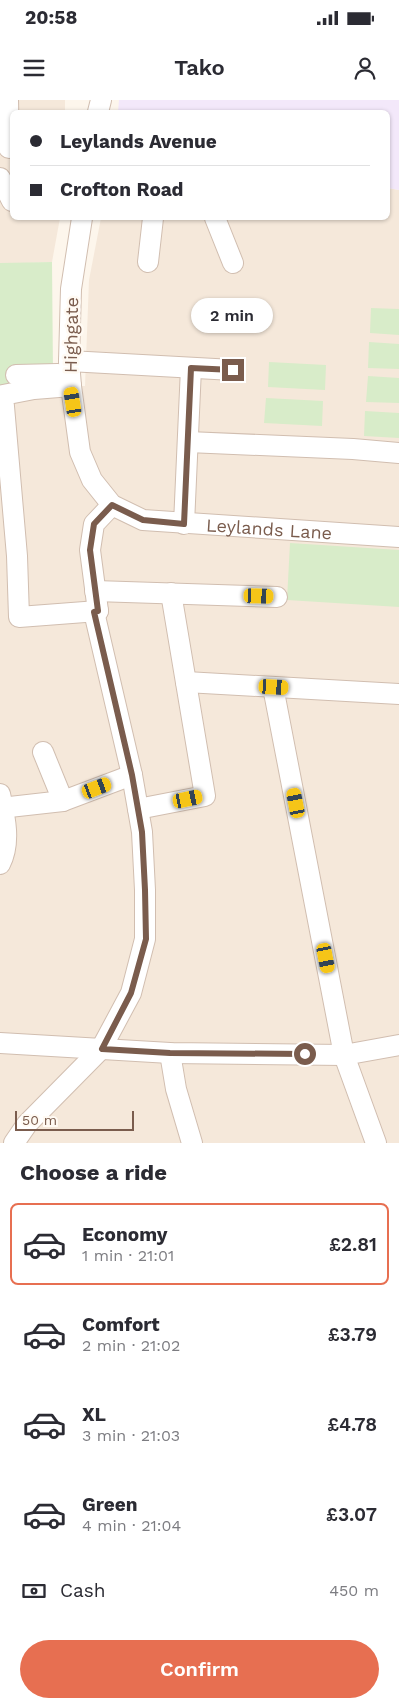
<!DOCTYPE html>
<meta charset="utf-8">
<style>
body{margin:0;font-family:"Work Sans",sans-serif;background:#f7f7f7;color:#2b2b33;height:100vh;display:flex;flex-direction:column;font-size:19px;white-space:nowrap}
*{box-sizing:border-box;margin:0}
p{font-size:16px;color:#7c7c81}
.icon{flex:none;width:28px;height:28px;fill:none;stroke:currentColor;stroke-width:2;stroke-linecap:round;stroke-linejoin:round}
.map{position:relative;height:1043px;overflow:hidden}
.sheet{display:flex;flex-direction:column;background:#fff;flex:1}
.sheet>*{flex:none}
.hud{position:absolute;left:10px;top:10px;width:380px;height:110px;border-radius:8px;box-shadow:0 1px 4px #0004;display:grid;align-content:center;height:110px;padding:0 20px;background:#fff}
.scale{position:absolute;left:15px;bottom:12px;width:119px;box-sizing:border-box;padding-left:5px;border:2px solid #7a5c4d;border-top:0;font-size:14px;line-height:18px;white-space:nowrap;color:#7a5c4d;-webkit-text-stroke:4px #fffaf3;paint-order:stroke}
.end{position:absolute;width:22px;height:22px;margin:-11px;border:6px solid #7a5c4d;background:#fff;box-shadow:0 0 0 2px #fff}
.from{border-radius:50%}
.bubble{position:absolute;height:35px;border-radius:18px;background:#fff;box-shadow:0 1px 4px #0004;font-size:16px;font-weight:600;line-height:35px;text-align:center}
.car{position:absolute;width:15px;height:30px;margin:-15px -8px;border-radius:6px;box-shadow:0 0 4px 1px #0007;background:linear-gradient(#f5c518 24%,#345 0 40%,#f5c518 0 76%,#345 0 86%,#f5c518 0)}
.hud b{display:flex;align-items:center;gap:18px;height:48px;font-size:19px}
.hud b+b{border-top:1px solid #e1e1e2}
.hud i{width:12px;height:12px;background:#2b2b33}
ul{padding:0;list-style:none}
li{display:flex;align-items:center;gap:15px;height:82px;margin:0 10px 8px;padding:0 10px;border:2px solid transparent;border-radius:8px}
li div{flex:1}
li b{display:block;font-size:19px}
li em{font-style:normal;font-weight:600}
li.active{border-color:#e76f51}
li>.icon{width:45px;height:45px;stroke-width:1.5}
h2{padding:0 20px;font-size:22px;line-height:60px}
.pay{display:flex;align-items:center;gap:12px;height:55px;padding:0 20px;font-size:19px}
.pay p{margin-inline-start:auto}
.primary-button{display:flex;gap:10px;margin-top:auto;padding:10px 20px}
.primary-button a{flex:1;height:58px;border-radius:30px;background:#e76f51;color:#fff;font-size:20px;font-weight:600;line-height:58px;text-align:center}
.status{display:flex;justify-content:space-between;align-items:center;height:35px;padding:0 25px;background:#fff;direction:ltr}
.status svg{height:14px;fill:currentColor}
header{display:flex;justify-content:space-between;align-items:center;height:65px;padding:0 20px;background:#fff;font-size:22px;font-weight:600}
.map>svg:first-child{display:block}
.residential{fill:#f5e8da}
.education{fill:#f3e8fa}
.green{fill:#d8ecc9}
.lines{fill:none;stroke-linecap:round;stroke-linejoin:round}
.minor-casing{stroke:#d1beb0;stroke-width:22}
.minor{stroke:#fff;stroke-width:20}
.route{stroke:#7a5c4d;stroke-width:6}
.labels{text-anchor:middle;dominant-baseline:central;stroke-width:5;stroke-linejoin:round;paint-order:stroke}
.street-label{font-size:18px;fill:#7a5c4d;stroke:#fffaf3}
</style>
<div class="status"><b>20:58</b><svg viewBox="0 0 49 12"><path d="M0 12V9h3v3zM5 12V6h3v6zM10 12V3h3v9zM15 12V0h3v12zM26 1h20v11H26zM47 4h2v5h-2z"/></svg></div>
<header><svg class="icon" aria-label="menu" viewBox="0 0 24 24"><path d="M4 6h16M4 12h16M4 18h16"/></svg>Tako<svg class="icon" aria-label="person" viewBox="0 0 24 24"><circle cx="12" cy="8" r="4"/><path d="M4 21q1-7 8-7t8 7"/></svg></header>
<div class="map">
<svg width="399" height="1043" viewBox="0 0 399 1043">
<rect width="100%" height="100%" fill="#fdf6ec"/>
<!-- residential -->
<path class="residential" d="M0 0H65V12H12V118H60L52 162 0 164Z
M388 88 399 90V1043H0V288L85 286 89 180 101 118H388Z"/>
<!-- education -->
<path class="education" d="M119 0H399V90L388 88V12H118Z"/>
<!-- green -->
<path class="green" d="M52 162 53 274 0 288V163Z
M371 208 399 209V235L370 233Z
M369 242 399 244V269L368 268Z
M269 262 326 265 325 290 268 287Z
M368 276 399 278V303L366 302Z
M266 298 323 301 322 326 264 323Z
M365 311 399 313V338L364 336Z
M290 443 399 450V507L287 500Z"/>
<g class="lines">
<defs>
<g id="minor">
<path d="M8 0 9 48"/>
<path d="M98 12 101 0"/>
<path d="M0 78 12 101"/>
<path id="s1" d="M82 118 71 189 69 261 71 286 80 352 92 380 112 405 143 420 399 437"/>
<path d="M215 118 233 163"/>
<path d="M148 162 153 118"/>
<path d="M69 261 233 270"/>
<path d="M16 275 58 274"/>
<path d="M71 286 34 289 3 295 17 456 19 517 98 511"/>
<path d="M188 342 353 349 399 353"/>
<path d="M184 424 191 268"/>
<path d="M95 491 277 497"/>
<path d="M186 582 399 594"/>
<path d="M273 587 344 955 376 1043"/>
<path d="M43 652 63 701"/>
<path d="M0 694C5 717 11 743 0 764"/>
<path d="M0 708 63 701 132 675"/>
<path d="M138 709 205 696 171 493"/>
<path d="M0 943 170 953 344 955 399 945"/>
<path d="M170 953 176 989 192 1043"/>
<path d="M14 1043 27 1024 101 949 131 893 145 839V790L142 732 132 675 94 512 98 511 90 450 94 424 112 405"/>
</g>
</defs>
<!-- minor casing -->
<use href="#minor" class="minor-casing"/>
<!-- minor -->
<use href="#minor" class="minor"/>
</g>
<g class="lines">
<!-- route -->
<path class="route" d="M233 270 191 268 184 424 143 420 112 405 94 424 90 450 98 511 94 512 132 675 142 732 145 790 146 839 131 893 102 949 170 953 305 954"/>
</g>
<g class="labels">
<!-- street labels -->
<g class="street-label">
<text transform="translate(71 235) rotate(-89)">Highgate</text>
<text stroke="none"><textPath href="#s1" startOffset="459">Leylands Lane</textPath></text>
</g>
</g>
</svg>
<div class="scale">50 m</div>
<i class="end from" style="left:305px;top:954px"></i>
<i class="end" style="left:233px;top:270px"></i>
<div class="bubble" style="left:191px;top:198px;width:82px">2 min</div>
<i class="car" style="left:73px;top:302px;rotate:351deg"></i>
<i class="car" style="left:259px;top:496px;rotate:92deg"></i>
<i class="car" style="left:274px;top:587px;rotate:93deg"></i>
<i class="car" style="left:97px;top:688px;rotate:69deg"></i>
<i class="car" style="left:188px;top:699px;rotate:78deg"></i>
<i class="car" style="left:296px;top:703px;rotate:349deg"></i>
<i class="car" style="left:326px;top:858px;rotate:169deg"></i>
<div class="hud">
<b><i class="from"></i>Leylands Avenue</b>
<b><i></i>Crofton Road</b>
</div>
</div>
<section class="sheet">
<h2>Choose a ride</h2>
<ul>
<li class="active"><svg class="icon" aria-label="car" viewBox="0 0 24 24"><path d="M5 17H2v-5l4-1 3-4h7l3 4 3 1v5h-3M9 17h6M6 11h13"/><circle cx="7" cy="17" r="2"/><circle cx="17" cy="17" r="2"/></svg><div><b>Economy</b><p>1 min · 21:01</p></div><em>£2.81</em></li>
<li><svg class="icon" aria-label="car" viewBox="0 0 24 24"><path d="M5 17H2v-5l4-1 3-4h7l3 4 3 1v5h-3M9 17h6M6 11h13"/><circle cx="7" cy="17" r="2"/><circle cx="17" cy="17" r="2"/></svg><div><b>Comfort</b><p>2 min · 21:02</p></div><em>£3.79</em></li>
<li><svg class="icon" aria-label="car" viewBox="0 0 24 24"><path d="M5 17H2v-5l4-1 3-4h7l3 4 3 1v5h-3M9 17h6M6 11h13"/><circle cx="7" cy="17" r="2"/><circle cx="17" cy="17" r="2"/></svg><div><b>XL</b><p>3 min · 21:03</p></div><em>£4.78</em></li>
<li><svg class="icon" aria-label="car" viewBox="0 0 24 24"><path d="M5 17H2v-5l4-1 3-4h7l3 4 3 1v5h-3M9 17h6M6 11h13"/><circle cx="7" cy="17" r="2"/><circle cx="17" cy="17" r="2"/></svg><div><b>Green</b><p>4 min · 21:04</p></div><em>£3.07</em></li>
</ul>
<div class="pay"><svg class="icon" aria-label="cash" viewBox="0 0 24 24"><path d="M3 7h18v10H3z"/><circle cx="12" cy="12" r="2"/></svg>Cash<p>450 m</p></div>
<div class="primary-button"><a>Confirm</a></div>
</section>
